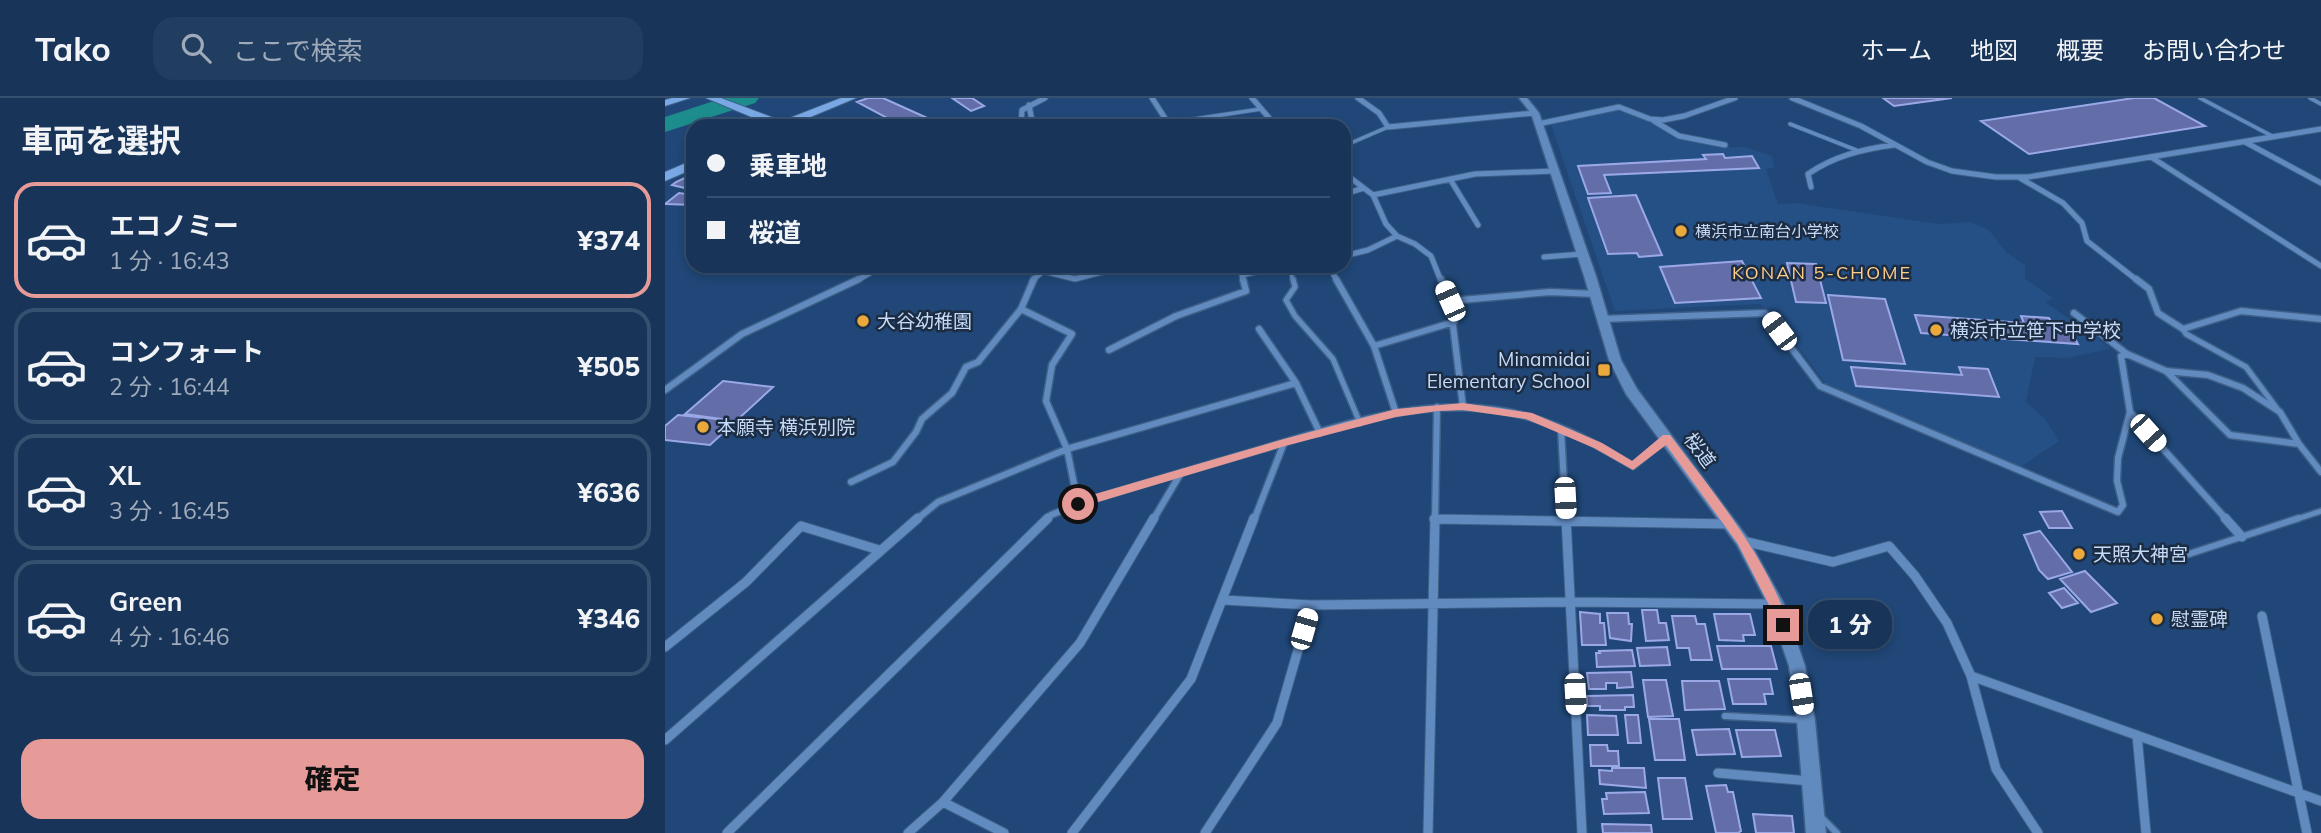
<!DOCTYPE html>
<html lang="ja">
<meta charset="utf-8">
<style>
body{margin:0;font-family:Mulish,"Noto Sans JP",sans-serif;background:#213d5f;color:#f1f3f6;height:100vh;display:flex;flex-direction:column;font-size:26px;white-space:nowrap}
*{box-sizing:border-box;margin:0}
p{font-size:23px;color:#9fabba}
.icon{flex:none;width:38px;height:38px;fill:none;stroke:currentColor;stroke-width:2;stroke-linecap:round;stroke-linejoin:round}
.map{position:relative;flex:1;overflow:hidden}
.sheet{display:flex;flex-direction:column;background:#183559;width:665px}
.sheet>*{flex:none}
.top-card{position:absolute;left:21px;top:21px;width:665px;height:154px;border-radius:21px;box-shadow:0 4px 10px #0003,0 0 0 2px #36506f;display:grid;align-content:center;height:154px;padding:0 21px;background:#183559}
.end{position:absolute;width:32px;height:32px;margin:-16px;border:9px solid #e69b98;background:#111;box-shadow:0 0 0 4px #111}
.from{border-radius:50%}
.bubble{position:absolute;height:49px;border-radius:21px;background:#183559;box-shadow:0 4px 10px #0003,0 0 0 2px #36506f;font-size:23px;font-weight:800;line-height:49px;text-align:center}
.car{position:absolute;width:21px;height:42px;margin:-21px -10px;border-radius:9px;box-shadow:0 0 5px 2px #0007;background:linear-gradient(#fff 24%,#345 0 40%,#fff 0 76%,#345 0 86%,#fff 0)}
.top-card b{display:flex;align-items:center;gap:24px;height:66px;font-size:26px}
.top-card b+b{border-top:2px solid #36506f}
.top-card i{width:18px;height:18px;background:#f1f3f6}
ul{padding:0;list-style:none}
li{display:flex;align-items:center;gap:21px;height:116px;margin:0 14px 10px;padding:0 7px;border:4px solid #36506f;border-radius:21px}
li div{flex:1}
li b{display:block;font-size:26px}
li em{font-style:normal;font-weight:800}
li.on{border-color:#e69b98}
li>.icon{width:63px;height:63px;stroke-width:1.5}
h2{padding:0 21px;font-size:32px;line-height:84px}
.button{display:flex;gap:14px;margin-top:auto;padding:14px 21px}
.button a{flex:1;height:80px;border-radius:21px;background:#e69b98;color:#111;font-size:28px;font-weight:800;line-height:80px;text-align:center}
header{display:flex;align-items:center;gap:42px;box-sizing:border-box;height:98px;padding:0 35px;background:#183559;border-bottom:2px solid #36506f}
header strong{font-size:33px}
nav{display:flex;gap:38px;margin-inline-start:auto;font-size:24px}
.search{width:490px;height:63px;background:#213d5f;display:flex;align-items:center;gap:18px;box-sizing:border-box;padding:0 24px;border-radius:21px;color:#9fabba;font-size:26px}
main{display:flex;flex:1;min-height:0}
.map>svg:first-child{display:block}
.built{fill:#245086}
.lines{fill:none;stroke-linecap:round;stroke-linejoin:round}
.river{fill:#1c8c8d;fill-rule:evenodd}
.building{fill:#636da8;stroke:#9ba8e7;stroke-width:2}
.lane-far2-casing{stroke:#3e6088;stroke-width:5}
.lane-far1-casing{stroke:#3e6088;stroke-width:8}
.lane-casing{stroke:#3e6088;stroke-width:9}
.street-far2-casing{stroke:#3e6088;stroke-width:7}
.street-far1-casing{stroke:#3e6088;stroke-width:9}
.street-casing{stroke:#3e6088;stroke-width:11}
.secondary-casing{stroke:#3e6088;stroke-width:3}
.primary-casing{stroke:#3e6088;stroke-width:2}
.lane-far2{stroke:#618abf;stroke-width:3.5}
.lane-far1{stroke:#618abf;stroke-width:5}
.lane{stroke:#618abf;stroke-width:6}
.street-far2{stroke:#618abf;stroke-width:5}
.street-far1{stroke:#618abf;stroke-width:6}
.street{stroke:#618abf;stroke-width:9}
.secondary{fill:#618abf;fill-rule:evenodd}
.primary{fill:#79a8e5;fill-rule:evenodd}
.route{fill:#e69b98}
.poi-dot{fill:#eca93b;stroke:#1c2d43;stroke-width:2.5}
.labels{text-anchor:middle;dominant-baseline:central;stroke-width:5;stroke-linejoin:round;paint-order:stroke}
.far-poi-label{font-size:16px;fill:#c4daf7;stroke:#1c2d43;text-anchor:start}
.far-neighbourhood-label{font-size:18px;letter-spacing:2px;fill:#fdcd8a;stroke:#1c2d43}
.poi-label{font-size:19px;fill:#c4daf7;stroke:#1c2d43;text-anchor:start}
.street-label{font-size:19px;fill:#c4daf7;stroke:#1c2d43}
</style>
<header>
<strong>Tako</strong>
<div class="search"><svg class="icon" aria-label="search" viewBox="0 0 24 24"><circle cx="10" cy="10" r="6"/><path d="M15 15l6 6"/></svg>ここで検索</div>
<nav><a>ホーム</a><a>地図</a><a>概要</a><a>お問い合わせ</a></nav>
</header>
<main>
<section class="sheet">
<h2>車両を選択</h2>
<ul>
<li class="on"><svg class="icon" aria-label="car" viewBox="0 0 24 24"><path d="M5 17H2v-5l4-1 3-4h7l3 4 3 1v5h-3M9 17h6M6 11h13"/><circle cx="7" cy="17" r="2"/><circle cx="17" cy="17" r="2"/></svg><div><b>エコノミー</b><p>1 分 · 16:43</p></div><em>¥374</em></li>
<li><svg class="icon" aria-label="car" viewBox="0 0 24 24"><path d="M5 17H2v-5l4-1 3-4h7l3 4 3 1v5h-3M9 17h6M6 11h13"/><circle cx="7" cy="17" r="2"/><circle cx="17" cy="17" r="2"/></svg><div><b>コンフォート</b><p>2 分 · 16:44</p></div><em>¥505</em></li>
<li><svg class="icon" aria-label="car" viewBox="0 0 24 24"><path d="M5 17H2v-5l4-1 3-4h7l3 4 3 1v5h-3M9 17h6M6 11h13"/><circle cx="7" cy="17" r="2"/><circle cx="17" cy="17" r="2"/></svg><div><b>XL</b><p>3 分 · 16:45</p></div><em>¥636</em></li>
<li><svg class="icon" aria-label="car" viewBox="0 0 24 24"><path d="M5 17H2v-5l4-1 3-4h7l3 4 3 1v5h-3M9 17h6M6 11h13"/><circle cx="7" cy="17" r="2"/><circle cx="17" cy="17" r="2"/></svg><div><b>Green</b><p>4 分 · 16:46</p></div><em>¥346</em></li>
</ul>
<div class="button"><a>確定</a></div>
</section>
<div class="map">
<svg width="1656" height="735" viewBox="0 0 1656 735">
<rect width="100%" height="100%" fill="#204777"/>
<!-- built -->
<path class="built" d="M952 11 983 21 987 26 1012 39 1030 44 1053 49H1080L1107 58 1109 70 1101 71 1113 106 1131 105 1274 126 1305 124 1324 132 1341 154 1360 167V181L1388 200 1380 204 1444 249V251L1402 260 1370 259 1361 304 1380 321 1394 343 1354 370 1161 286 1108 216 1094 206 950 213 886 27Z"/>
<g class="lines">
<!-- river -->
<path class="river" d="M58 0H94L90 5 0 34V19Z"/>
</g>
<!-- building -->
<path class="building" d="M203 0H218L260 19 237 28 192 4Z
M287 0H307L319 8 306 13Z
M1218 0H1287L1229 8Z
M1469 0H1489L1540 28 1364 56 1316 23Z
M1058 56 1060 60 1087 58 1094 70 939 77 946 95 923 96 913 68 1041 61 1038 57Z
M28 76V92L7 87 11 84Z
M14 95 28 97V107L0 106Z
M971 97 997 157 974 159 972 155 943 156 923 100Z
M1077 163 1096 200 1010 205 995 169Z
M1122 165 1151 166 1161 205 1131 204Z
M1163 197 1220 201 1240 266 1178 262Z
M1250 217 1359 225 1356 218 1384 220 1388 227 1403 228 1413 246 1256 235Z
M1186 269 1297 277 1294 269 1323 271 1334 299 1191 288Z
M58 283 108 289 71 323 20 316Z
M13 317 71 323 45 347 0 342V328Z
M1397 413 1407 430H1384L1375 414Z
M1375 433 1407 474 1383 481 1374 472 1359 437Z
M1420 473 1452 505 1426 514 1395 481Z
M1399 490 1413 505 1397 510 1384 495Z
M977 512H992L994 525H1001L1004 542 981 543Z
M915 514 935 516V525H939L941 547H917Z
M942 515H963L964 526H967L966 543 945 540Z
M1049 516H1085L1090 537H1078L1079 543 1054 542Z
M1007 518H1030L1032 526H1040L1047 562H1026L1024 550H1012Z
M1052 548H1106L1112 571H1057Z
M1002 549 1005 567 975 568 972 550Z
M967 552 970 568 932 569 931 555H935L934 553Z
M966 574 968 589 952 590V585H941V591H924L922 575Z
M1063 581H1105L1108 596H1099L1101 606H1068Z
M978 582H1001L1008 618 983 619Z
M1017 583H1054L1060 611 1020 612Z
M968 597 969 609H960V612H935V608H922V598Z
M922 617 951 618 953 637H923Z
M960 617H973L976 645H963Z
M984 621H1014L1020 662H990Z
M1064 631 1070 656 1032 657 1027 632Z
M1071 632H1110L1116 658 1077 659Z
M925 647H942L943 653H953L954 668H926Z
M947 670H979L981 690 935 686 934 672 947 673Z
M993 680H1020L1027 721H998Z
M1061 687 1063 694H1068L1076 733 1073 735H1051L1041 688Z
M980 694 984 715 939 716 937 701H942L941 695Z
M1088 716 1127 718 1129 735H1091Z
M937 726 986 727 987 735H938Z"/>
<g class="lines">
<defs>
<path id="lane-far2" d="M1535 0 1607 38
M1645 0 1656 6
M1125 26 1191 52
M503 28V25L596 11
M679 48 723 29
M624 168 628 183"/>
<path id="lane-far1" d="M628 181 630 189 621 202 630 218 668 261 695 325
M1518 231 1521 236 1581 269 1613 312
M1629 422 1656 413"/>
<path id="lane" d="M1521 457 1634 420
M1060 618 1137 622
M1155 718 1172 735"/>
<path id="street-far2" d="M487 0 503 25
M587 0 611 28
M693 0 714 15 723 29 870 15
M1127 0 1196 28 1262 64 1287 73 1331 79H1363L1656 31
M364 7 368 28
M989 23 1014 38 1060 47
M873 26 954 9 985 21 998 22 1019 18 1070 0
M356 28 357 12 380 0
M1580 44 1656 85
M1486 59 1656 168
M679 75 708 97 721 126 732 138 750 146 766 158 776 183
M1355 80 1398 105 1417 125 1422 143 1473 183
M785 81 813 127
M1146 89 1143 76C1169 58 1198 51 1229 47
M679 96 699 90
M708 97 810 76 889 73
M679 158 703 152 732 138
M879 159 918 156
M664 168 672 183
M191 183 217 168
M367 183 378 173 410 181 460 168
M578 183 577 177 617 168"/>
<path id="street-far1" d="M671 181 709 248 731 315
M776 181 785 203 798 309
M1471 181 1484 191 1493 215 1518 231 1576 213 1656 221
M785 203 885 194 931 196
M356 211 407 236 387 267 381 303 402 351 413 406
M1409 215 1462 256 1501 273 1543 277 1578 290 1615 314 1634 346 1656 374
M937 221 1100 215 1155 288 1453 414 1458 407 1452 383 1453 360 1465 314 1456 258 1462 256
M594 231 631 285 655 335
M709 248 789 224
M444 252 511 218 581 193 578 181
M1501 273 1565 337 1634 346
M0 292 77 236 194 181
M1465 314 1562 422
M896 331 901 422
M186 384 228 364 251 334 257 321 287 295 301 269 313 264 356 211 369 181
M769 421 819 422
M251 422 273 404 402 351 631 285
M381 422 386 417 413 406C474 387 535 369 597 351 671 329 752 300 831 312 882 319 925 342 968 368L1002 340
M488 422 516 375
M589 422 619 345
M770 422 772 309"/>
<path id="street" d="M901 420 917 735
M1560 420 1577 439
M769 421 1065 426
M1078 443 1168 464 1224 448 1250 478 1282 525 1306 578 1331 671 1373 735
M558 502 646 507 906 504 1110 506
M1597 518 1642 735
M0 549 81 484 136 428 214 452
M1306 578 1656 703
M1472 637 1481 735
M0 642 253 420
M1053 675 1145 683
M278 704 339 735
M62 735 383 420
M243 735 278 704 415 545 489 420
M407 735 526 581 589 420
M540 735 612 625 646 507
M763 735 770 420"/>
<path id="secondary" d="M854 0H862L874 15 931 178 956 262 972 291 1082 439 1119 506 1140 568 1150 623 1161 735H1141L1132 623 1124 568 1103 507 1072 447 961 296 944 262 919 178 866 15Z"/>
<path id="primary" d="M7 0H25L0 8V2Z
M41 0H56L117 23 176 0H191L124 28H108Z
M28 62V71L0 83V74Z"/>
</defs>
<!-- lane-far2 casing -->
<use href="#lane-far2" class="lane-far2-casing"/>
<!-- lane-far1 casing -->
<use href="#lane-far1" class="lane-far1-casing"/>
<!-- lane casing -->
<use href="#lane" class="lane-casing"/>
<!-- street-far2 casing -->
<use href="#street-far2" class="street-far2-casing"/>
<!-- street-far1 casing -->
<use href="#street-far1" class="street-far1-casing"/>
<!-- street casing -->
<use href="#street" class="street-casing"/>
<!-- secondary casing -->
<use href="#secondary" class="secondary-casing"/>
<!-- primary casing -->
<use href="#primary" class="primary-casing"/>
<!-- lane-far2 -->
<use href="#lane-far2" class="lane-far2"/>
<!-- lane-far1 -->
<use href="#lane-far1" class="lane-far1"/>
<!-- lane -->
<use href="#lane" class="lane"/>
<!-- street-far2 -->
<use href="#street-far2" class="street-far2"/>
<!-- street-far1 -->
<use href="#street-far1" class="street-far1"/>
<!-- street -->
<use href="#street" class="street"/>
<!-- secondary -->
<use href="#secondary" class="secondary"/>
<!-- primary -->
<use href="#primary" class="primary"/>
</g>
<!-- route -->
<path class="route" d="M798 305 867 315 937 345 967 363 998 337H1005C1050 397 1100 456 1124 527L1122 531H1113L1104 507 1073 446 1001 347 968 372 929 350 861 321 798 312 772 313 731 319 620 348 413 410 407 406 413 401 619 341 731 311Z"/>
<!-- markers -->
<g class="poi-dot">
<circle cx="1016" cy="133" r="7"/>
<circle cx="198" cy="223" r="7"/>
<circle cx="1271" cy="232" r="7"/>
<rect x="932" y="265" width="14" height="14" rx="3.5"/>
<circle cx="38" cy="329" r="7"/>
<circle cx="1414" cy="456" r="7"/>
<circle cx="1492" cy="521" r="7"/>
</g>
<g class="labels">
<!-- far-poi labels -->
<g class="far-poi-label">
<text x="1030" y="133">横浜市立南台小学校</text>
</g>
<!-- far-neighbourhood labels -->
<g class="far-neighbourhood-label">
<text x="1157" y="174">KONAN 5-CHOME</text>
</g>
<!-- poi labels -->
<g class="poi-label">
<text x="212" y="223">大谷幼稚園</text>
<text x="1285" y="232">横浜市立笹下中学校</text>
<text x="925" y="261" text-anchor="end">Minamidai<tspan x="925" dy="22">Elementary School</tspan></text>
<text x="52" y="329">本願寺 横浜別院</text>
<text x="1428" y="456">天照大神宮</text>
<text x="1506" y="521">慰霊碑</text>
</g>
<!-- street labels -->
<g class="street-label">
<text transform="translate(1035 352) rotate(53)">桜道</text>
</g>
</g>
</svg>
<i class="end from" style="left:413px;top:406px"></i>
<i class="end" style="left:1118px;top:527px"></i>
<div class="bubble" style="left:1143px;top:502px;width:84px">1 分</div>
<i class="car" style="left:785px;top:203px;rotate:336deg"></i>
<i class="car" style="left:1114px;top:233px;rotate:323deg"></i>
<i class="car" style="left:1483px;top:335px;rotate:138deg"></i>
<i class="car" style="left:900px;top:400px;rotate:177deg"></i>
<i class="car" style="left:639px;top:531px;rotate:16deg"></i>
<i class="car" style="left:910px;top:596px;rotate:177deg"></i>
<i class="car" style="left:1136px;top:596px;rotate:171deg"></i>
<div class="top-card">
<b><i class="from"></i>乗車地</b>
<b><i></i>桜道</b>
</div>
</div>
</main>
